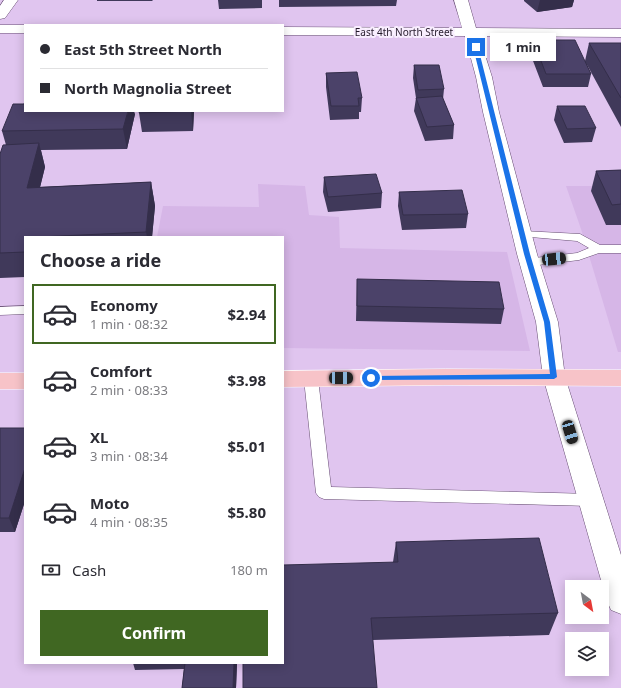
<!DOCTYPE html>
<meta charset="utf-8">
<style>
body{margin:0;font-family:"Noto Sans",sans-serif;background:#f7f7f7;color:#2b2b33;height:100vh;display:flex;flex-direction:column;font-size:15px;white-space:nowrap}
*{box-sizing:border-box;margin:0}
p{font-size:13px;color:#7c7c81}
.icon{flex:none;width:22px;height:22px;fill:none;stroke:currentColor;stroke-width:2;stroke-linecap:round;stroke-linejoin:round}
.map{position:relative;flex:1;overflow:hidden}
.details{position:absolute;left:24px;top:236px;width:260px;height:428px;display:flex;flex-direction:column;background:#fff;border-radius:0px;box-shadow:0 2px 10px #0003}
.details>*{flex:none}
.banner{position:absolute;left:24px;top:24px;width:260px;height:88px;border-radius:0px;box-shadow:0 2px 10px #0003;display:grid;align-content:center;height:88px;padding:0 16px;background:#fff}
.needle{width:26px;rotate:148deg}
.buttons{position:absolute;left:565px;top:580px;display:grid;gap:8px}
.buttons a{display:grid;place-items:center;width:44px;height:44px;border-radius:0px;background:#fff;box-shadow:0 2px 10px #0003;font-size:20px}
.end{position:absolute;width:18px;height:18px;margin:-9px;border:5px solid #1a73e8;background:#fff;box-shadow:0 0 0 2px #fff}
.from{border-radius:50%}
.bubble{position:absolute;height:28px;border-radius:0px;background:#fff;box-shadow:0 2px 10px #0003;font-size:13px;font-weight:700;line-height:28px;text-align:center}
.car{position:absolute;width:12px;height:24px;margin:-12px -6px;border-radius:5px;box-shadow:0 0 3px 1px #0007;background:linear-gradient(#222 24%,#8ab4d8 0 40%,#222 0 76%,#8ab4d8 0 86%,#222 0)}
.banner b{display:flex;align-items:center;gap:14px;height:38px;font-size:15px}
.banner b+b{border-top:1px solid #e1e1e2}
.banner i{width:10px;height:10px;background:#2b2b33}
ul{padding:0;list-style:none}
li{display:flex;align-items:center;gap:12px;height:60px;margin:0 8px 6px;padding:0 8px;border:2px solid transparent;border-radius:0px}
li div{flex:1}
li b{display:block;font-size:15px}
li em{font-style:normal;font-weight:700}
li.current{border-color:#406722}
li>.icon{width:36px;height:36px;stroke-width:1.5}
h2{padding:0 16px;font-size:18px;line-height:48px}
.pay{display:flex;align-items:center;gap:10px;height:44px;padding:0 16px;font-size:15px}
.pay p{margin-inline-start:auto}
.action{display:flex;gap:8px;margin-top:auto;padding:8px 16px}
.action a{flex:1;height:46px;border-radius:0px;background:#406722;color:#fff;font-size:16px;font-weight:700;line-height:46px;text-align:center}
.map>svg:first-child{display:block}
.built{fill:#d6b6e7}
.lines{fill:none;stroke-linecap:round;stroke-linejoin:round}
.lane-casing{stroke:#674e73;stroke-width:1}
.street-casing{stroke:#674e73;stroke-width:1}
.primary-casing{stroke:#fff;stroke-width:1}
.lane{fill:#fff;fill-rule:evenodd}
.street{fill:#fff;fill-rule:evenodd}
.primary{fill:#f7c3c8;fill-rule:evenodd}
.wall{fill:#40395a}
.shaded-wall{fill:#342e4a}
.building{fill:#4b4269;stroke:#342e4a}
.route{fill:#1a73e8}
.labels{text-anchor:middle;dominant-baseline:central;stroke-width:4;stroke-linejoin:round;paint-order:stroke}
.far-street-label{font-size:10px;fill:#251b2b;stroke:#f8edfe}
</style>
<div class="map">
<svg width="621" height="688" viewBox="0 0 621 688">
<rect width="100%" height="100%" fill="#e0c5ef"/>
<!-- built -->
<path class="built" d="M258 184 305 186 309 215 339 217 340 248 507 252 530 351 283 348V237H157L163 206 259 207Z
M566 186H621V352H618L581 229Z"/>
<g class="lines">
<defs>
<path id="lane" d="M523 231 580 234 600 245H621V253H599L579 260 530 266 526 265 524 262 526 259 577 253 589 248 577 241 519 236 517 234 519 232Z
M25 306V314L0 315V307Z
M311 374 316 375 318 379 331 487 591 494 596 495 599 500 596 505 591 506 324 499 319 497 316 493 304 379 306 375Z"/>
<path id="street" d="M4 0H18L5 18 0 19V6Z
M454 0H468L476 28 621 29V37L479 36 492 77 499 112 537 254 558 322 565 377 621 555V614L611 610 607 601 543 377 536 322 517 254 483 112 476 77 465 36 283 35V27L462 28Z
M0 25H26L25 33H0Z"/>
<path id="primary" d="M446 369 621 370V386L446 385 283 387V371Z
M0 373H25V389H0Z"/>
</defs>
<!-- lane casing -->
<use href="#lane" class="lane-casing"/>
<!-- street casing -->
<use href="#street" class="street-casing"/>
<!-- primary casing -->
<use href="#primary" class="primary-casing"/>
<!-- lane -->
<use href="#lane" class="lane"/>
<!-- street -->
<use href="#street" class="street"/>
<!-- primary -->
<use href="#primary" class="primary"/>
</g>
<!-- wall -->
<path class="wall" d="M97 0H153L152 1H97Z
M218 0H262V8L219 9Z
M279 0H397L396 6 279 7Z
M524 0H574L572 7 537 12 524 1Z
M533 40 585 61 589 43H621V127L586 63 591 74 588 87H543L530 53Z
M414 65 444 89 443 99 454 125 453 139 425 141 414 111 416 98 413 78Z
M326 73 362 98 361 112H359V119L330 120 326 87Z
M557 106 596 128 592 142 564 143 554 120Z
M140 111H194L193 131 142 132 139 113Z
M135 114 127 149 41 150 45 167 40 187 151 182 155 206 152 237H25V277L0 278V154L6 145 2 131Z
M621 170V225H606L591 191 596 171Z
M324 177 382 193 381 208 328 212 323 192Z
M399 192 468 214 466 228 402 230 398 206Z
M357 279 504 309 501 324 356 321Z
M0 428H25V501L15 532H0Z
M396 542 558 613 549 635 373 640 243 688 393 562Z
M133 663H237L236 688H182L184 669 135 670Z"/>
<!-- shaded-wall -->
<path class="shaded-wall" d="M540 0H574L572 7 537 12Z
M128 111H134L135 114 127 149 123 129Z
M191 111H194L193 131Z
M39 143 45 167 34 212 27 188Z
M151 182 155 206 152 237H147L146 232Z
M25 468V501L15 532 9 518Z
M234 663H237L236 688H233Z"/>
<!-- building -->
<path class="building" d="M533 40H575L591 74H546Z
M589 43H621V98Z
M414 65H439L444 89 418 90Z
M357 72 362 98H358L359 106H331L326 73Z
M442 96 454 125 427 127 416 98Z
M25 102V111H128L123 129 2 131 13 104H24Z
M557 106H585L596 128 567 129Z
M140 111H191L139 113Z
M39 143 27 188 151 182 146 232 38 237H25V252L0 253V154L3 145Z
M621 170V204L612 205 596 171Z
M376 174 382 193 328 197 324 177Z
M462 190 468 214 403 215 399 192Z
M357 279 499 282 504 309 357 306Z
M0 428H25V468L9 518H0Z
M539 538 558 613 371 618 377 688H243V663H283V565L398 562 396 542Z
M185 663H234L233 688H182Z"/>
<!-- route -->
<path class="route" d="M476 46 478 47 530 254 550 322 557 377 554 379 369 380V376H371L550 374 544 322 524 254 473 47Z"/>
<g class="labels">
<!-- far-street labels -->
<g class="far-street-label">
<text x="404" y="32">East 4th North Street</text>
</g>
</g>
</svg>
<div class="buttons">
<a><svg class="needle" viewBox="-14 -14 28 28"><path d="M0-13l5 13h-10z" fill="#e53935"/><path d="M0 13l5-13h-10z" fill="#7c7c81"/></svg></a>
<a><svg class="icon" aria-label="layers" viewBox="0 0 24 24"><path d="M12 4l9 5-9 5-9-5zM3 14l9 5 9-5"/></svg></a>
</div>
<i class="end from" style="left:371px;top:378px"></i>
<i class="end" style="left:476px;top:47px"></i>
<div class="bubble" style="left:490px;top:33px;width:66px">1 min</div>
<i class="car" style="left:554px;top:259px;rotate:84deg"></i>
<i class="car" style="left:341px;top:378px;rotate:90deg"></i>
<i class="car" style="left:570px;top:432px;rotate:163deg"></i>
<div class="banner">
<b><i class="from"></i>East 5th Street North</b>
<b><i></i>North Magnolia Street</b>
</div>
<section class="details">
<h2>Choose a ride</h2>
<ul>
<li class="current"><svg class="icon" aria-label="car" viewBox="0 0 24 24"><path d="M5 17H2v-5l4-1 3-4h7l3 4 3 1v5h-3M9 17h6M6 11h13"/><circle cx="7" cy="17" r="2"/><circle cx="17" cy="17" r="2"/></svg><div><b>Economy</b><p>1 min · 08:32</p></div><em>$2.94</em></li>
<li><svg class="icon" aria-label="car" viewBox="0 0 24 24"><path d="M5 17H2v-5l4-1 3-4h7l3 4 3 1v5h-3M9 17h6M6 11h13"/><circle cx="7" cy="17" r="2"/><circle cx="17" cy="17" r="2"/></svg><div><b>Comfort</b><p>2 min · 08:33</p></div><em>$3.98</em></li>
<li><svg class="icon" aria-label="car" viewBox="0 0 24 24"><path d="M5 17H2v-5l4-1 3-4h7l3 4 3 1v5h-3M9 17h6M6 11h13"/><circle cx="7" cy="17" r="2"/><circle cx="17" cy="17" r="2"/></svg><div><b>XL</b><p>3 min · 08:34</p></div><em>$5.01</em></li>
<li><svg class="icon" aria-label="car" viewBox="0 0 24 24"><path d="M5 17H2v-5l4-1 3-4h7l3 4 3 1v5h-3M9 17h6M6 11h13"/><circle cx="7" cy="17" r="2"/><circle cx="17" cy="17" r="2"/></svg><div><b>Moto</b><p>4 min · 08:35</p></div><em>$5.80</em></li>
</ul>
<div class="pay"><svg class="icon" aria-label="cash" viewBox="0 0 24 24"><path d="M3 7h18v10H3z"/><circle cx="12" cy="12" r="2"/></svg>Cash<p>180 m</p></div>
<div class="action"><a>Confirm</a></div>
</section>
</div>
